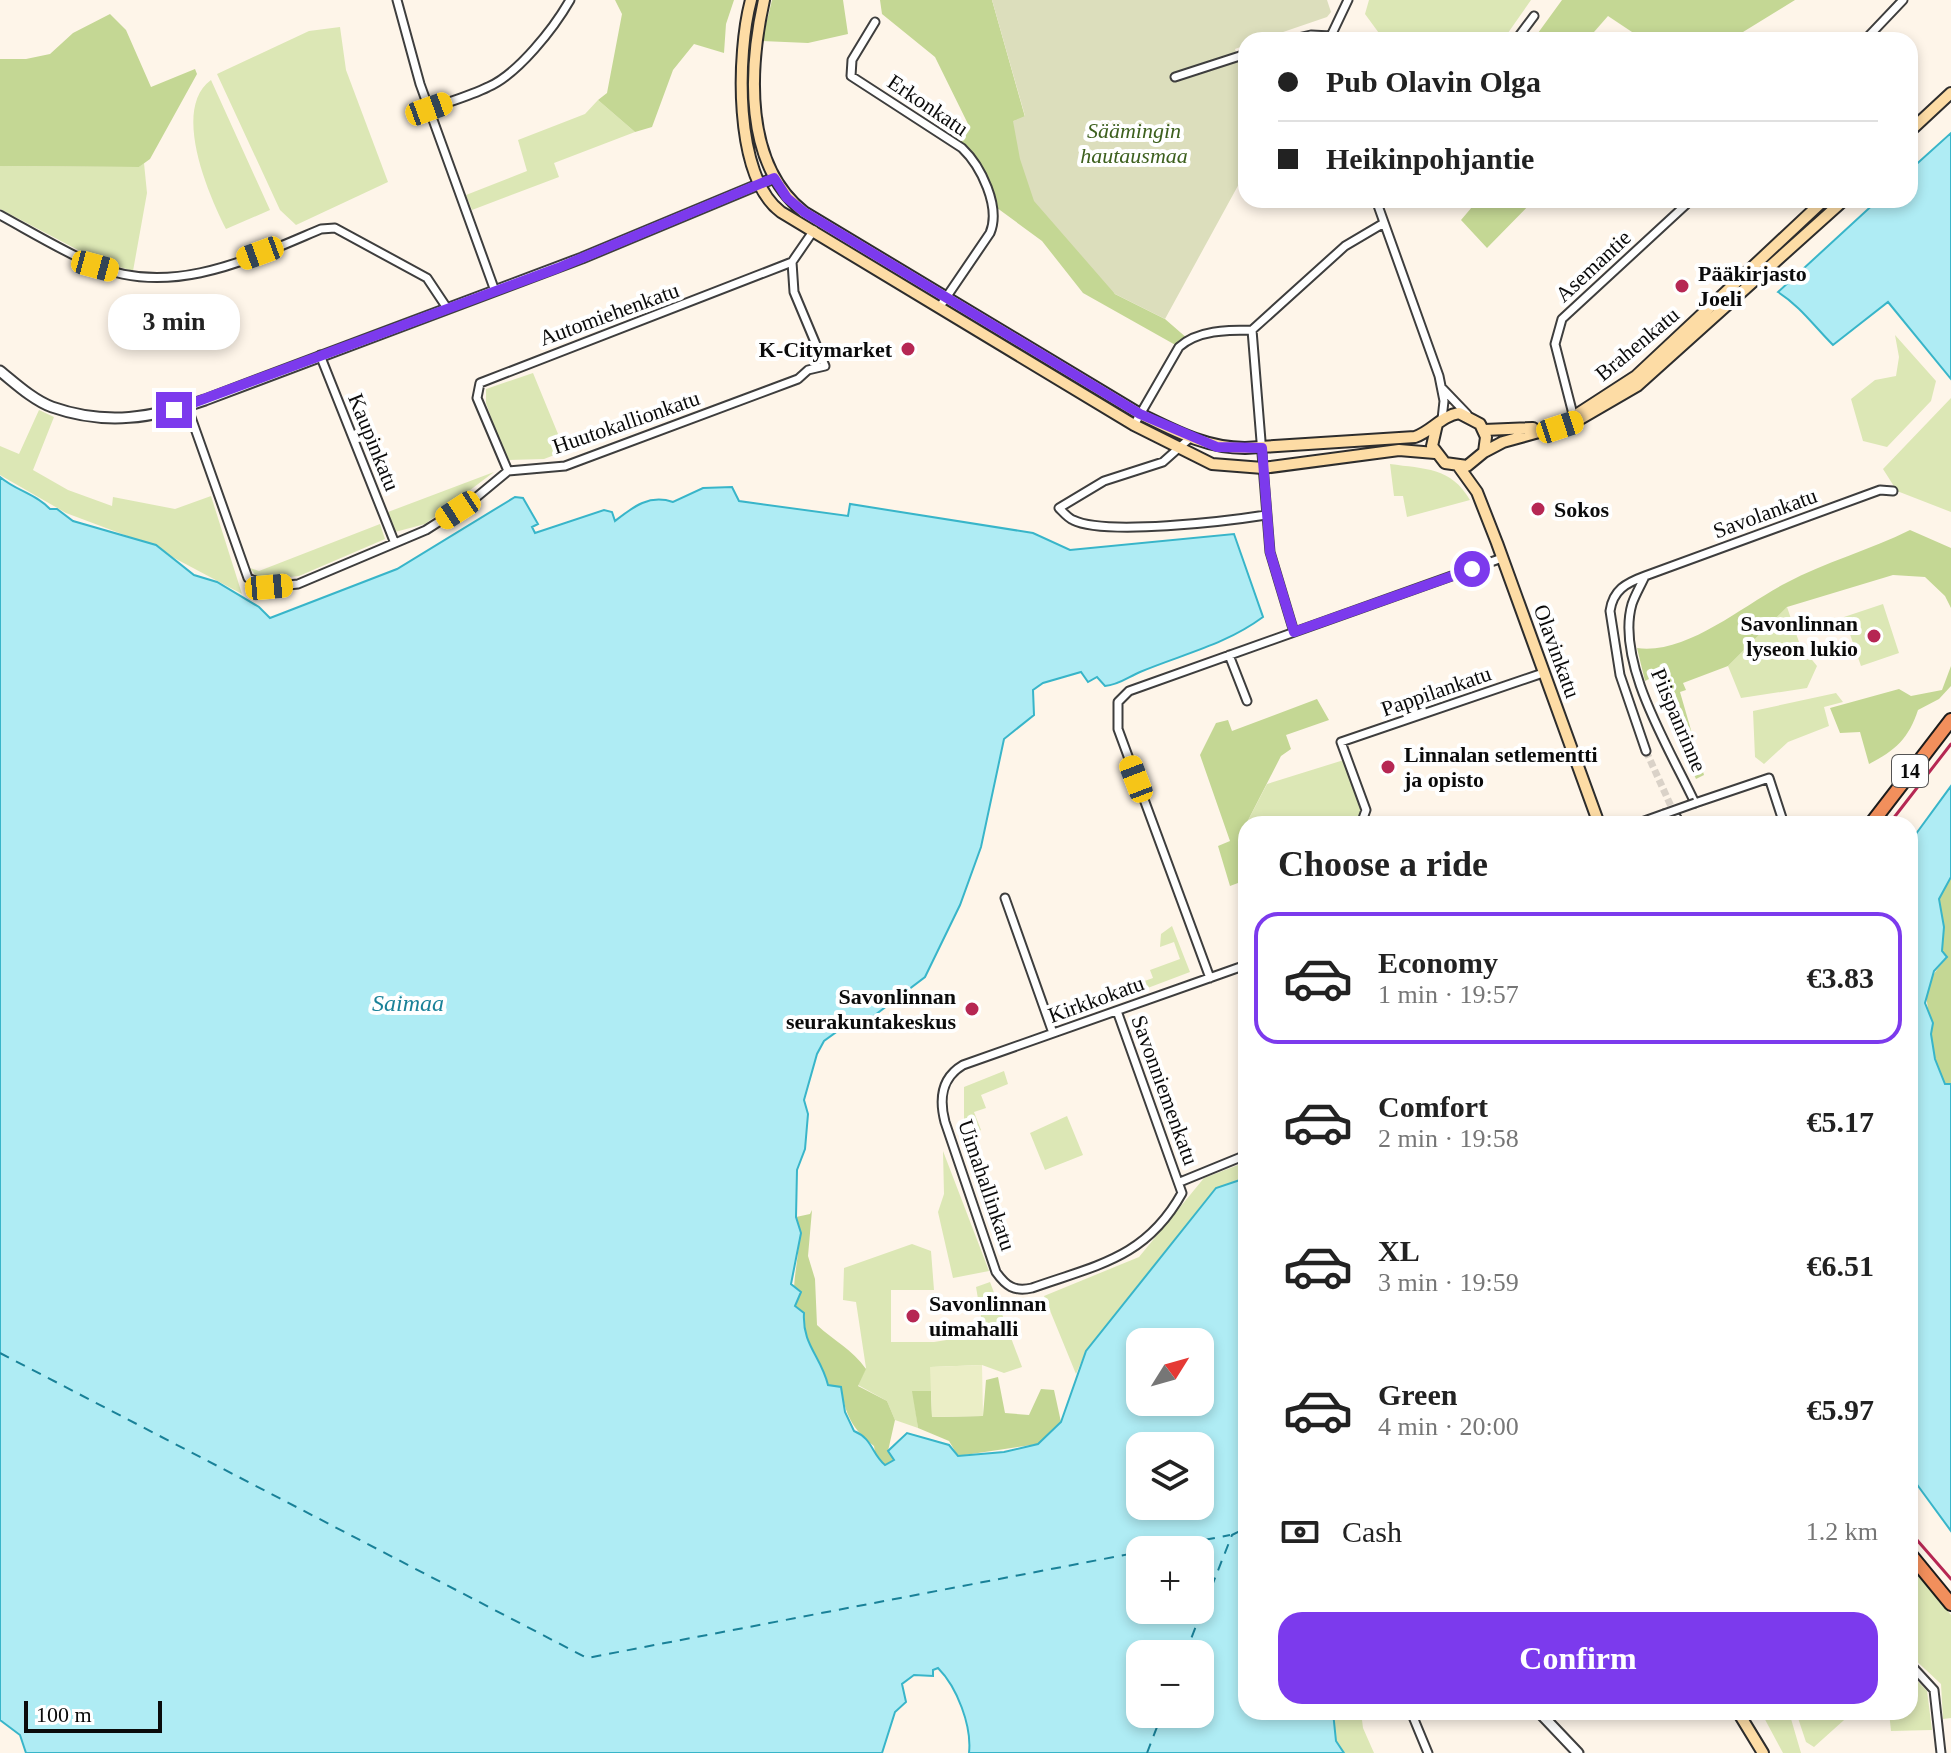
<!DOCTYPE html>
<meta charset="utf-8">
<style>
body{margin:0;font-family:Georgia,serif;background:#f6f6f6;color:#222;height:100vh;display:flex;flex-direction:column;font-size:30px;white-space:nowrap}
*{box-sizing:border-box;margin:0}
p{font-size:26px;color:#767676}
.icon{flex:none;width:44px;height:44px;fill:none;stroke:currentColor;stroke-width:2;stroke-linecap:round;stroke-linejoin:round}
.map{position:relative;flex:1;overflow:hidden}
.drawer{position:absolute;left:1238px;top:816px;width:680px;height:904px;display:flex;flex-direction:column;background:#fff;border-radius:24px;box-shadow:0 4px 12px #0003}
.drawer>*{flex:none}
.banner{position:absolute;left:1238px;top:32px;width:680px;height:176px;border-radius:24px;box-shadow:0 4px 12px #0003;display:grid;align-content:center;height:176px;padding:0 40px;background:#fff}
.needle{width:52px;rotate:53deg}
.fabs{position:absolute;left:1126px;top:1328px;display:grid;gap:16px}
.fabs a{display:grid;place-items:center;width:88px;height:88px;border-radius:16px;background:#fff;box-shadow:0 4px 12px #0003;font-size:40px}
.scale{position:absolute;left:24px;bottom:20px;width:138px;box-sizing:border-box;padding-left:8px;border:4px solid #0b0b0b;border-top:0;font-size:22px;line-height:28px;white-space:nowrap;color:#0b0b0b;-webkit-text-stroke:6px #fff;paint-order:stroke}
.end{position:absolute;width:36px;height:36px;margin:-18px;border:10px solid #7c3aed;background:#fff;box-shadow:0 0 0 4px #fff}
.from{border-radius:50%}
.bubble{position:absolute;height:56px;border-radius:24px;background:#fff;box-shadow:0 4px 12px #0003;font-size:26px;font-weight:600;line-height:56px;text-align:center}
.car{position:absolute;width:24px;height:48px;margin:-24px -12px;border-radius:10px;box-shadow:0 0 6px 2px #0007;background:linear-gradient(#f5c518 24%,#345 0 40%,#f5c518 0 76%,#345 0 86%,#f5c518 0)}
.banner b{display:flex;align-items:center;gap:28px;height:76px;font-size:30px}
.banner b+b{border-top:2px solid #e0e0e0}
.banner i{width:20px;height:20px;background:#222}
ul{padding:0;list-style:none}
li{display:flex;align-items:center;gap:24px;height:132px;margin:0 16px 12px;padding:0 24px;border:4px solid transparent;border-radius:24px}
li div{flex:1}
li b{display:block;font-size:30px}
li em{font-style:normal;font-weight:600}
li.selected{border-color:#7c3aed}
li>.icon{width:72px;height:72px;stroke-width:1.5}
h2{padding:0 40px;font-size:36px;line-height:96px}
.pay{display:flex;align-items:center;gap:20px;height:88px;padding:0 40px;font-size:30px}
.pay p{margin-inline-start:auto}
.action{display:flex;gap:16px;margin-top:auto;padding:16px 40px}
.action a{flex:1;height:92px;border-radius:24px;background:#7c3aed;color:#fff;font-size:32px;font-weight:600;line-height:92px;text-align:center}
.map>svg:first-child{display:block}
.green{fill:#dce7b5}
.forest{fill:#c4d794}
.cemetery{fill:#dcdebc}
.pitch{fill:#ebeec6}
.water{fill:#afecf4;stroke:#38b5c9;stroke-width:2;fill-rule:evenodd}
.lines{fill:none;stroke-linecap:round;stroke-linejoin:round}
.ferry{stroke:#198198;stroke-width:2;stroke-dasharray:10 8;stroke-linecap:butt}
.minor-tunnel{stroke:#dad2c8;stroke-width:7;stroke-dasharray:7 3.5;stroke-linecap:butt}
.minor-casing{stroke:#3e3e3e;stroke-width:11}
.tertiary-casing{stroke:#3e3e3e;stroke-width:13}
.secondary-casing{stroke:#2d2d2d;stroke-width:14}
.trunk-casing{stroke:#1c1c1c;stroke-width:16}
.minor{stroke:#fff;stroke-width:7}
.tertiary{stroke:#fff;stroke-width:9}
.secondary{stroke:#fddca5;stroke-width:10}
.trunk{stroke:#f28f5c;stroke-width:12}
.rail{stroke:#b62753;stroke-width:3}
.minor-bridge-casing{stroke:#3e3e3e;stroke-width:11;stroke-linecap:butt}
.minor-bridge{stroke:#fff;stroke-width:7}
.route{stroke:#7c3aed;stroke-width:10}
.poi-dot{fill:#b62753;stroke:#fff;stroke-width:3}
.labels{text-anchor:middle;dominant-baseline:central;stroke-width:8;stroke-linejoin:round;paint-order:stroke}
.shield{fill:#fff;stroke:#545454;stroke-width:2}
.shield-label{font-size:20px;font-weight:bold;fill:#0b0b0b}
.street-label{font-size:22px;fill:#0b0b0b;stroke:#fff}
.park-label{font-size:22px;font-style:italic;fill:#3d601e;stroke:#fff}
.poi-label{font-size:22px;font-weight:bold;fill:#0b0b0b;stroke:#fff;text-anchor:start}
.water-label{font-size:24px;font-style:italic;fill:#198198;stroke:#fff}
</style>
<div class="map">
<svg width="1951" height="1753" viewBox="0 0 1951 1753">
<rect width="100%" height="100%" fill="#fef5e9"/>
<!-- green -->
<path class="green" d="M1369 0H1531L1503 40H1427L1422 36 1419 40H1384L1365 14Z
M340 27 346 70 388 182 296 225 280 210 217 74 309 31Z
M211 80 270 210 226 229C209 196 171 109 211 80Z
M598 100 635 132 554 163 559 177 472 210 466 195 527 171 518 140 585 114Z
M144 163 147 193 133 271 99 261 0 209V166L139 167Z
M1895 335 1936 381 1931 401 1887 447 1863 441 1851 399 1875 380 1896 376 1899 357Z
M533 373 565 451 544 459 506 460 486 403V389Z
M1951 398V512L1897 491 1883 469Z
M39 410 54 417 33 470 68 490 112 506 113 497 175 509 211 496 242 594 146 543 66 513 0 475V446L19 454Z
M1390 464C1425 469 1451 467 1470 500L1407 517 1403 496H1394Z
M494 472 425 524 395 532 388 512Z
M380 524 385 539 299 576 259 580 250 568 259 571Z
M1883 604 1899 653 1861 666 1844 617Z
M1787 607 1800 645 1817 666 1807 688 1741 698 1728 666Z
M1836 693 1843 702 1824 707 1829 726 1788 742 1764 764 1755 757 1753 711Z
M1347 759 1366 810 1361 824H1246V845L1242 832 1267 784Z
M1172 926 1190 972 1116 1000 1114 992 1153 978 1150 970 1180 959 1174 942 1160 947 1161 934Z
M1004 1071 1008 1084 981 1095 986 1108 974 1112 981 1130 964 1137V1087Z
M1067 1116 1083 1155 1045 1170 1030 1133Z
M943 1151 989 1271 953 1278 938 1212 944 1194Z
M1246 1162V1178L1216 1188 1086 1351 1076 1374 1044 1296 1139 1257 1204 1178Z
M912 1244 931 1251 934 1290H891V1342H934L984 1334 976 1287 990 1282 1022 1367 1004 1373 982 1365 931 1367V1391L913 1392 918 1428 895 1420 887 1401 858 1385 866 1368 856 1302 843 1300 844 1268Z
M1910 1565 1951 1615V1718L1943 1719 1941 1684 1910 1655Z
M1910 1673 1927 1691 1932 1730 1891 1731 1889 1712H1910Z
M1333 1712H1361L1363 1728 1374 1753H1344L1336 1742Z
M1761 1712H1789L1801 1753H1783Z
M1796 1712H1853L1814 1747 1806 1742Z"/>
<!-- forest -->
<path class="forest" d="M615 0H734L726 24 724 53 694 44 673 70 652 127 635 132 598 100 607 93 622 14Z
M772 0H843L848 34 808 43 762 41Z
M880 0H992L1025 117 1014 121 1115 294 1165 319 1188 339 1179 347 1083 293 1042 241 993 205 974 159 950 140 969 126 935 57 882 14Z
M1562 0H1795L1730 40H1644L1608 16 1587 40H1546L1538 33Z
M110 14 126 30 151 87 195 69 197 74 150 159 139 167 0 166V59H26L50 54 73 33Z
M1478 200H1534L1487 248 1461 220Z
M1910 530 1951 548V608L1945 596 1925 577 1893 575 1787 607 1728 666 1683 683 1686 690 1680 692 1704 775 1696 779 1651 678 1645 681 1637 648C1687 655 1743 605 1786 583 1825 562 1870 550 1910 530Z
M1951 666V686L1939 699 1918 710C1909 738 1895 751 1869 764L1860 732 1840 733 1830 708 1899 689 1911 696 1942 690Z
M1317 699 1329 720 1286 735 1291 749 1281 756 1242 832 1246 845V880L1230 886 1218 846 1230 841 1200 755 1216 723 1228 720 1232 731Z
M1951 877V1084H1945C1938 1069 1931 1051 1931 1034 1931 1029 1934 1026 1932 1022 1922 994 1926 980 1947 958L1942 951 1944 927 1939 899Z
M812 1210 808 1256 815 1279 817 1325C834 1341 852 1349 866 1369L858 1386 887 1401 895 1420 888 1451 894 1460 885 1465 876 1458 874 1446C852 1429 845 1414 841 1387L828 1385C821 1356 802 1345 804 1313L795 1306C790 1276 805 1246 796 1217L810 1214Z
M998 1377 1005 1413 1029 1415 1041 1389 1054 1390 1061 1422 1038 1444 958 1456 949 1441 918 1428 912 1391H931L932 1417 983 1416 986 1380Z"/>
<!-- cemetery -->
<path class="cemetery" d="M992 0H1327L1331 12 1327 17 1260 40H1246V45L1235 49 1246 80V171L1165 319 1115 294 1034 201 1020 159 1013 121 1025 116Z"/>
<!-- pitch -->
<path class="pitch" d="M982 1365 983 1416 932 1417 930 1367Z"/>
<!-- water -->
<path class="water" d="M1951 133V379L1888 302 1833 345C1814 326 1800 306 1778 292L1878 200H1910V170Z
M0 477C16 491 35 493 50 509H57L73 521 156 545 194 575 217 582 259 607 270 618 397 569 515 497 523 498 538 524 532 527 535 533 604 510 612 512 615 521C633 507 649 494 673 502L703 488 732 487 739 501 848 516 850 504 1033 533 1070 550 1234 534 1263 617C1225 645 1183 654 1140 672 1128 677 1119 685 1105 686L1097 677 1088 682 1081 672 1043 683 1033 690 1034 715 1004 739 981 847 960 905 925 977 871 1018 849 1023 824 1041 817 1054 804 1100 808 1114 805 1149 797 1170 796 1217 801 1233 791 1284 801 1292 795 1306 804 1313C802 1345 821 1356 828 1385L841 1387 845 1412 854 1431C873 1439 871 1453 885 1465L894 1460 888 1451 907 1433 949 1445 958 1456 1004 1452 1038 1444 1061 1422 1086 1351 1216 1188 1246 1178V1712H1333L1336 1741 1344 1753H969C972 1726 957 1687 938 1668L933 1670V1676L914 1675 902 1684 906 1702 895 1712 882 1753H26L20 1735 0 1720ZM1200 1342V1402H1140V1342ZM1200 1446V1506H1140V1446ZM1200 1550V1610H1140V1550ZM1200 1654V1714H1140V1654Z
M1951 786V877L1939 899 1944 927 1942 951 1947 957 1934 971 1925 1003 1933 1023 1931 1034 1935 1059 1945 1084H1951V1531L1910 1475V842Z"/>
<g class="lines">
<!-- ferry -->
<path class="ferry" d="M0 1353 587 1658 1140 1552
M1152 1550 1230 1535
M1185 1654 1232 1535 1246 1528
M1147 1753 1162 1714"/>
<!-- minor-tunnel -->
<path class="minor-tunnel" d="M1646 751 1675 815"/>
<defs>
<path id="minor" d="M397 0 420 84 495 291
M875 22 852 60 851 76 962 148C981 166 1001 207 990 233L939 308
M1289 40 1311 35 1331 36
M1329 40 1348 0
M1516 40 1534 16
M1865 40 1903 0
M1175 77 1246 54
M429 109C448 102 470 96 488 87 518 74 554 28 570 0
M1376 200 1439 376 1444 401 1442 419
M0 215C31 232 61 250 92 264 169 299 250 259 321 229L335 228 427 278 447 308
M320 355 394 541
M1443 389 1467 414
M187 406 248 578 269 587 298 584 426 530 473 500 508 471 565 466 798 379 808 370 825 366 794 292 792 262
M1575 422 1555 344 1562 319 1691 200
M1134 425 1179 347C1198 330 1227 330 1252 330
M1190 438 1163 462 1104 481 1059 508C1063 512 1068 518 1073 520 1105 536 1228 521 1266 515
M508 471 477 398 480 383 792 262 814 230
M1645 576C1626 583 1613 590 1610 611L1620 675 1646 751
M1294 632 1270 552 1252 330 1345 246 1384 223
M1229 655 1247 701
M1677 818 1680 824
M1361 824 1366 810 1341 742 1543 673
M1636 824 1664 814
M1784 824 1769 778 1695 803C1671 751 1615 663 1632 604 1635 595 1641 585 1645 576L1880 490 1893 491
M1005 898 1053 1033
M1210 978 1118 729V702L1129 691 1502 558
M1117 1011 1182 1193C1146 1258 1097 1265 1032 1288 1014 1292 1006 1286 996 1272L945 1122C939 1099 941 1078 963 1065L1246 965
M1180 1182 1246 1155
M1910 1664 1934 1690 1941 1753
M1411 1712 1428 1753"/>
<path id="tertiary" d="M0 371C15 383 33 400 52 407 106 426 153 418 205 400L582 258 774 178
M1539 1712 1578 1753"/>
<path id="secondary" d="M751 0C737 52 733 176 781 212L1134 425 1212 464 1263 468 1399 450 1435 453
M764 0C749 68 743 164 804 212L1140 414C1175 431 1206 448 1245 448L1415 437C1432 431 1441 416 1459 413L1480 424 1486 437 1484 452 1467 466 1445 463 1432 446 1437 424
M1910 131 1951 93
M1579 413 1636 376 1824 200
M1484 430 1533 428
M1484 452 1503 442 1575 422 1637 386 1844 200
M1459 467 1477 492 1497 543 1599 824
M1738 1712 1763 1753"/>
<path id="trunk" d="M1871 824 1951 720
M1910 1554 1951 1604"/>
</defs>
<!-- minor casing -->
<use href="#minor" class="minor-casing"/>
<!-- tertiary casing -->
<use href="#tertiary" class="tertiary-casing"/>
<!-- secondary casing -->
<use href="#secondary" class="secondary-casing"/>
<!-- trunk casing -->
<use href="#trunk" class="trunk-casing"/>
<!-- minor -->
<use href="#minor" class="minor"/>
<!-- tertiary -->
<use href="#tertiary" class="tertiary"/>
<!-- secondary -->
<use href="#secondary" class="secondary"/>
<!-- trunk -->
<use href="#trunk" class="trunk"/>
<!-- rail -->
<path class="rail" d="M1889 824 1951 744
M1910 1532 1951 1579"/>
<defs>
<path id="minor-bridge" d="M1664 814 1695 803"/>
</defs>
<!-- minor-bridge casing -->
<use href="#minor-bridge" class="minor-bridge-casing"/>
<!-- minor-bridge -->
<use href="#minor-bridge" class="minor-bridge"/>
</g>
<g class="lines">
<!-- route -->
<path class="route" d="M174 410 558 268 774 178 787 198 804 212 1140 414 1217 447 1262 448 1270 552 1294 632 1472 569"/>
</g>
<!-- markers -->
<g class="poi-dot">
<circle cx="1682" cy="286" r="8"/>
<circle cx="908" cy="349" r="8"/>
<circle cx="1538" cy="509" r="8"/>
<circle cx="1874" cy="636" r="8"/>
<circle cx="1388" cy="767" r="8"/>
<circle cx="972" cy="1009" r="8"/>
<circle cx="913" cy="1316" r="8"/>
</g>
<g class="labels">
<!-- shield labels -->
<rect class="shield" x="1892" y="755" width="36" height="32" rx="6"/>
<g class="shield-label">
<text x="1910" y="771">14</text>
</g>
<!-- street labels -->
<g class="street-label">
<text transform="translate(928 105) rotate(34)">Erkonkatu</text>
<text transform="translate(1593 266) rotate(-43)">Asemantie</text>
<text transform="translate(609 314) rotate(-20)">Automiehenkatu</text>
<text transform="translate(1637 344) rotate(-40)">Brahenkatu</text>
<text transform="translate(626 422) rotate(-19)">Huutokallionkatu</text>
<text transform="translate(374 442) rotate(68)">Kaupinkatu</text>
<text transform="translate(1765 513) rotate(-20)">Savolankatu</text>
<text transform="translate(1557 651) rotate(70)">Olavinkatu</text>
<text transform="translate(1436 691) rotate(-19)">Pappilankatu</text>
<text transform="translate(1679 720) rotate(67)">Piispanrinne</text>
<text transform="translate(1096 999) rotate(-20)">Kirkkokatu</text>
<text transform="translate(1165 1090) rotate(70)">Savonniemenkatu</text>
<text transform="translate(987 1185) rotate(71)">Uimahallinkatu</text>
</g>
<!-- park labels -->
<g class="park-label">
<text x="1134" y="130">Säämingin<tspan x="1134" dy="25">hautausmaa</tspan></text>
</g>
<!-- poi labels -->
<g class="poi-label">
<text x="1698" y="273">Pääkirjasto<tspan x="1698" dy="25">Joeli</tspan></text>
<text x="892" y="349" text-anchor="end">K-Citymarket</text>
<text x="1554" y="509">Sokos</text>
<text x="1858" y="623" text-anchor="end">Savonlinnan<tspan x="1858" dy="25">lyseon lukio</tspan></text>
<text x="1404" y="754">Linnalan setlementti<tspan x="1404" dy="25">ja opisto</tspan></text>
<text x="956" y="996" text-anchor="end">Savonlinnan<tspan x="956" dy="25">seurakuntakeskus</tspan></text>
<text x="929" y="1303">Savonlinnan<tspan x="929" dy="25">uimahalli</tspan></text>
</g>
<!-- water labels -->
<g class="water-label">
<text x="408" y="1003">Saimaa</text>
</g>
</g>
</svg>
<div class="fabs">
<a><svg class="needle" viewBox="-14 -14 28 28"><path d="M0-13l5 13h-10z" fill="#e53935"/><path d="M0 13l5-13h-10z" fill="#767676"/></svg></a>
<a><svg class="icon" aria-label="layers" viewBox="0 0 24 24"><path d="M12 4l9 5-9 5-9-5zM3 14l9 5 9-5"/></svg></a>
<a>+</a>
<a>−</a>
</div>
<div class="scale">100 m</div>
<i class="end from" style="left:1472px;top:569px"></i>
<i class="end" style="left:174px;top:410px"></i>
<div class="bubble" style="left:108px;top:294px;width:132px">3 min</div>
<i class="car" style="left:429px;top:109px;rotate:70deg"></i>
<i class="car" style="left:260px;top:253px;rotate:250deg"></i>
<i class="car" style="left:95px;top:266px;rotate:105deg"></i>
<i class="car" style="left:1560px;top:427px;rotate:72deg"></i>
<i class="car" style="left:458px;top:510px;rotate:237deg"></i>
<i class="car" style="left:269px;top:587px;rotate:85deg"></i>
<i class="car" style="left:1136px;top:779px;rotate:339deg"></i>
<div class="banner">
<b><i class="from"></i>Pub Olavin Olga</b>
<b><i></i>Heikinpohjantie</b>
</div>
<section class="drawer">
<h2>Choose a ride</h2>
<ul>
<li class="selected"><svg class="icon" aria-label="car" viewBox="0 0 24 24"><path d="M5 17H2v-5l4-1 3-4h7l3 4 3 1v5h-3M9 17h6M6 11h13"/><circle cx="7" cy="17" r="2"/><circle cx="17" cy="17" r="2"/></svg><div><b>Economy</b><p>1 min · 19:57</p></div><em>€3.83</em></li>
<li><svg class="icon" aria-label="car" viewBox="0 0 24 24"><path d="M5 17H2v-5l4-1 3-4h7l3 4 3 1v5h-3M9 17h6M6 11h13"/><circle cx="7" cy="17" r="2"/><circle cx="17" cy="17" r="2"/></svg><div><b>Comfort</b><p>2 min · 19:58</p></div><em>€5.17</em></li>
<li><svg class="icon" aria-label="car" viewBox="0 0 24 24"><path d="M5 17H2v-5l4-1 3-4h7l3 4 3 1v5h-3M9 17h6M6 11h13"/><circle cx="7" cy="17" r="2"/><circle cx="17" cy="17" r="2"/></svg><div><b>XL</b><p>3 min · 19:59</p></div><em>€6.51</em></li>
<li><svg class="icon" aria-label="car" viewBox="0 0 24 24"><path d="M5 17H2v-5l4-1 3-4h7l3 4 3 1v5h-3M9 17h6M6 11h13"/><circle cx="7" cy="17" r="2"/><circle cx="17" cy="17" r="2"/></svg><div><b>Green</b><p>4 min · 20:00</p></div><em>€5.97</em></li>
</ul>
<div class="pay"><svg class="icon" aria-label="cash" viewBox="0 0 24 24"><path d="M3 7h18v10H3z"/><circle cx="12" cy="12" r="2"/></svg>Cash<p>1.2 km</p></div>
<div class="action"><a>Confirm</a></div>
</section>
</div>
